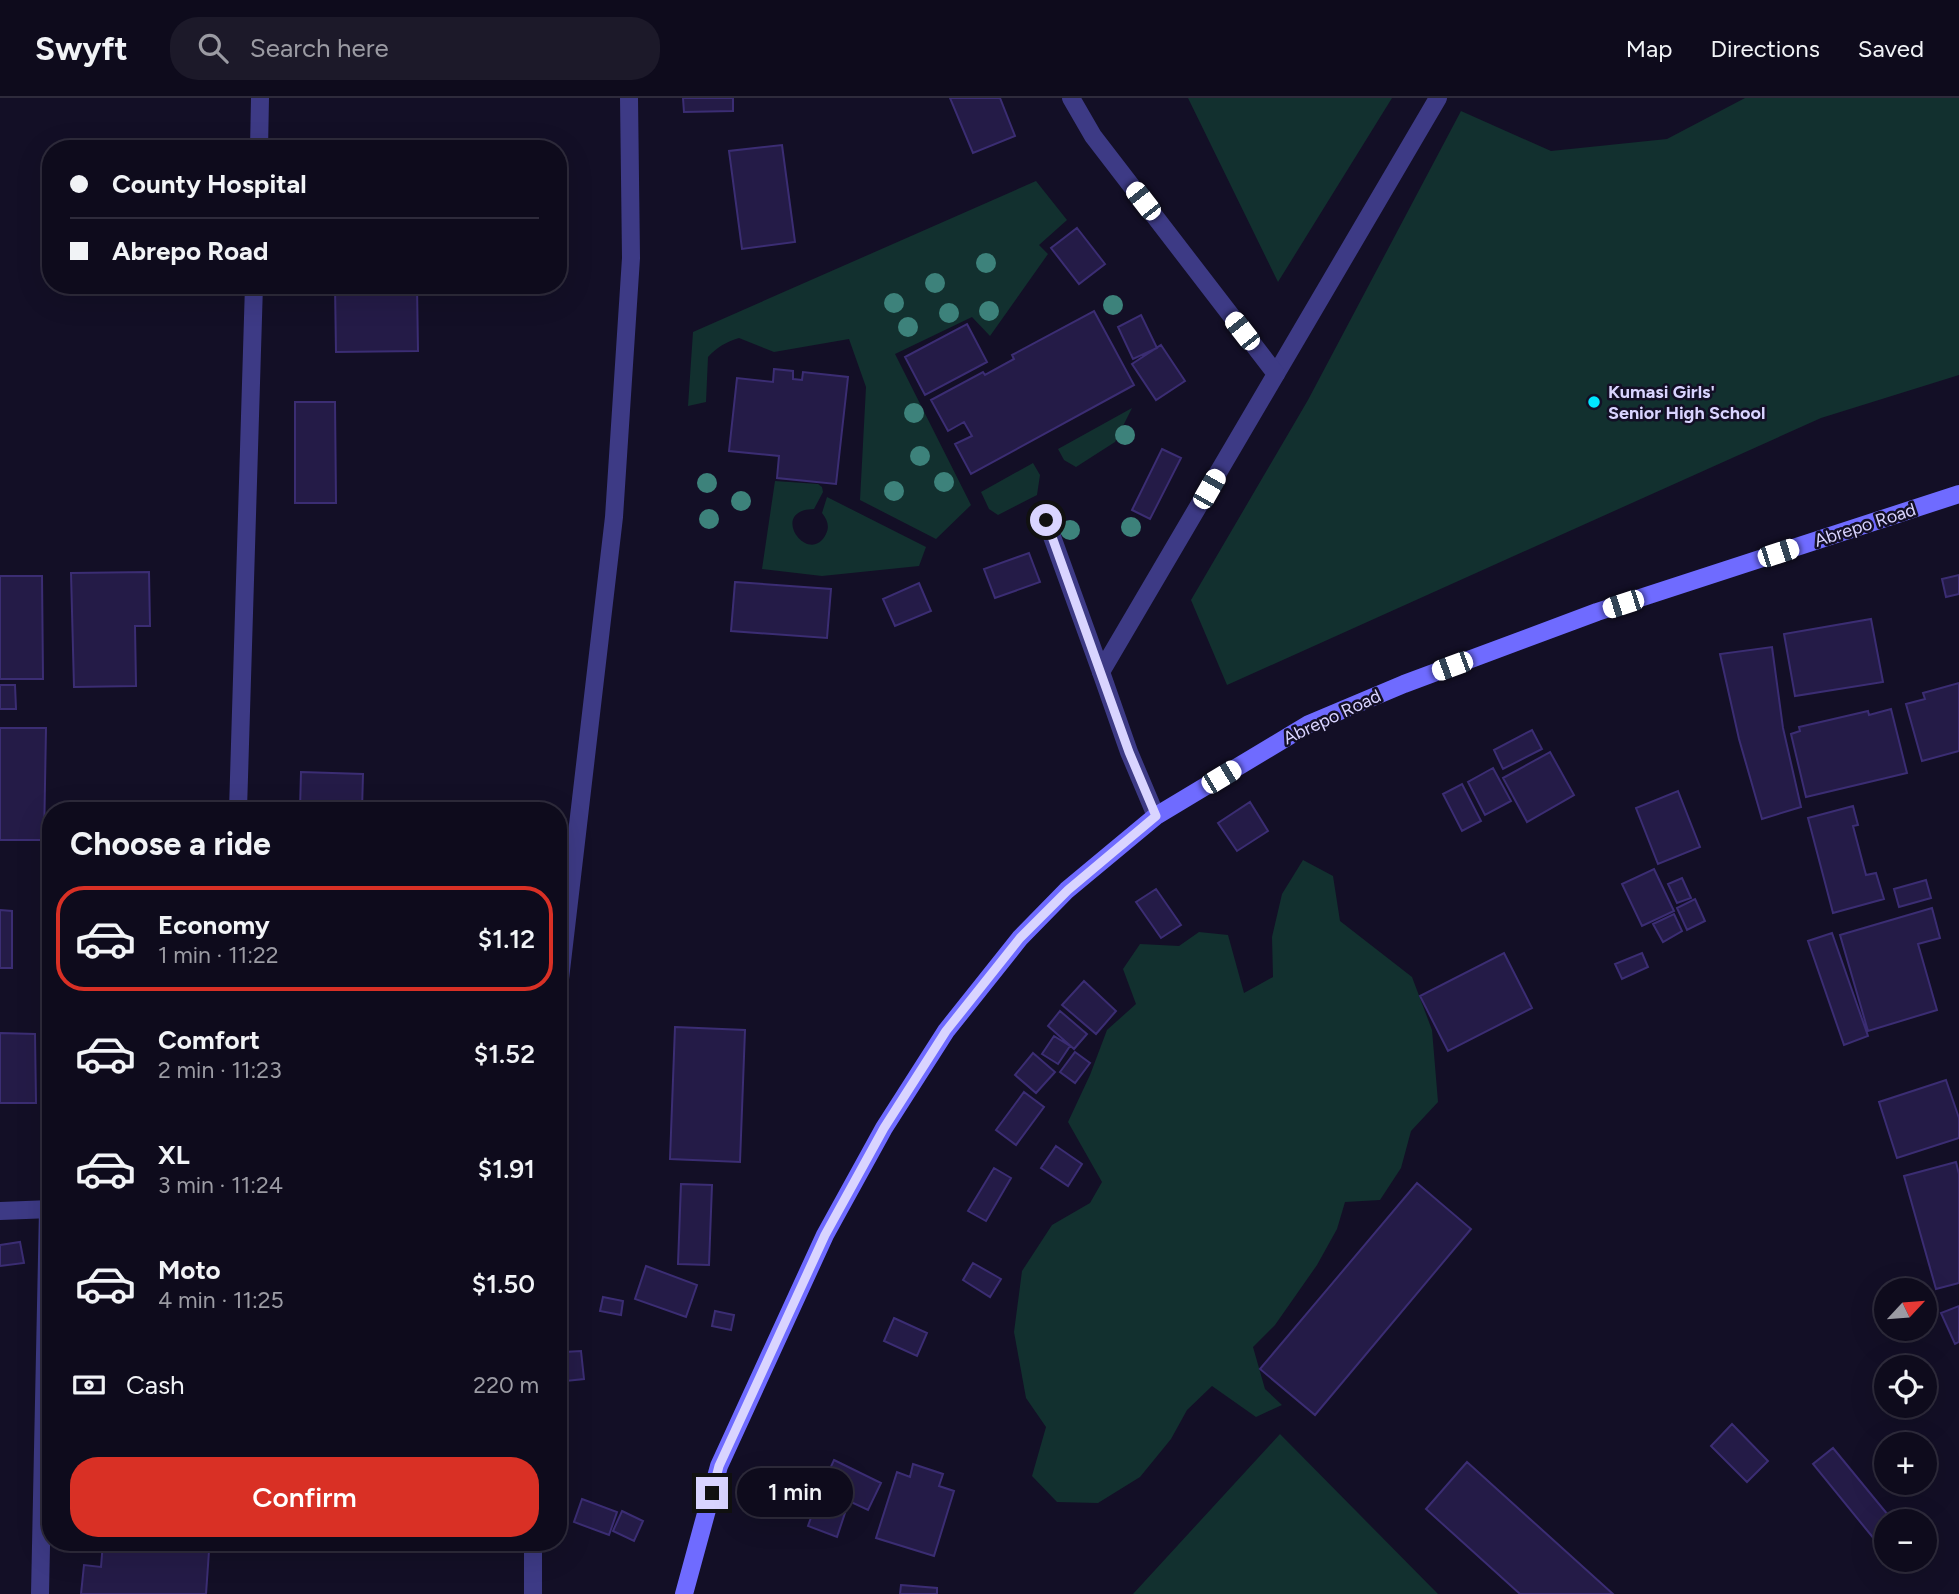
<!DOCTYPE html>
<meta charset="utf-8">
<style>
body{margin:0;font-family:Figtree,sans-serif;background:#1c1929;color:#f1f3f6;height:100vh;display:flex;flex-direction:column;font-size:26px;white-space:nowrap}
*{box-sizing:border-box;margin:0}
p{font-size:23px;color:#9b9ba3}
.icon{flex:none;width:38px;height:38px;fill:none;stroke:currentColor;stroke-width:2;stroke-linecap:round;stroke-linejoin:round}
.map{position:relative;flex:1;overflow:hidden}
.details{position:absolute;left:42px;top:704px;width:525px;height:749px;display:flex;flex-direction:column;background:#0e0b1c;border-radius:28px;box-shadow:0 7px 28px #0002,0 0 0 2px #2e2b3b}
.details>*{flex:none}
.hud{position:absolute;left:42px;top:42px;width:525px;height:154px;border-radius:28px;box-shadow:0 7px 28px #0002,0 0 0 2px #2e2b3b;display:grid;align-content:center;height:154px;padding:0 28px;background:#0e0b1c}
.needle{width:46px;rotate:64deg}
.buttons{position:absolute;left:1874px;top:1180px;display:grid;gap:14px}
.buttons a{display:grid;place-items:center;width:63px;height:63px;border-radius:50%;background:#0e0b1c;box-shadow:0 7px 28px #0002,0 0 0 2px #2e2b3b;font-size:35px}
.end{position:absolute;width:32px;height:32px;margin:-16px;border:9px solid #d9d4ff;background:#111;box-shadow:0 0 0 4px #111}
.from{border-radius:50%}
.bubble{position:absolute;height:49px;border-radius:24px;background:#0e0b1c;box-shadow:0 7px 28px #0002,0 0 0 2px #2e2b3b;font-size:23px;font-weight:600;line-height:49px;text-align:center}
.car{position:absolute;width:21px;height:42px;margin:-21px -10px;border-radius:9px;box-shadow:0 0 5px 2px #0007;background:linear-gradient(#fff 24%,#345 0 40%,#fff 0 76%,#345 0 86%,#fff 0)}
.hud b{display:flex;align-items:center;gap:24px;height:66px;font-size:26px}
.hud b+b{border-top:2px solid #2e2b3b}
.hud i{width:18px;height:18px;background:#f1f3f6}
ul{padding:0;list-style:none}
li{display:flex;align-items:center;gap:21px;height:105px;margin:0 14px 10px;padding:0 14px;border:4px solid transparent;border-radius:28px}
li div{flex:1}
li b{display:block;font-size:26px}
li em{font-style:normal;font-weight:600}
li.selected{border-color:#d93025}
li>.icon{width:63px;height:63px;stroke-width:1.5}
h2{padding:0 28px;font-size:32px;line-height:84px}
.pay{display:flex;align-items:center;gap:18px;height:77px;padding:0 28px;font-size:26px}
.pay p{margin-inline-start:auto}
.action{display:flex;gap:14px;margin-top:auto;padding:14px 28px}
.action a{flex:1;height:80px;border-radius:28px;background:#d93025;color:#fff;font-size:28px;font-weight:600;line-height:80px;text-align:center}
header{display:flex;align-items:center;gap:42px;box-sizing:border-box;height:98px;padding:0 35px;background:#0e0b1c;border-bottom:2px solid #2e2b3b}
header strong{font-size:33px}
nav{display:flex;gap:38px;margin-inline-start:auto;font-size:24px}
.search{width:490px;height:63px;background:#1c1929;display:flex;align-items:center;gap:18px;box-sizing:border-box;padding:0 24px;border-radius:28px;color:#9b9ba3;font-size:26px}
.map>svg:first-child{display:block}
.green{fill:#12302f}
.building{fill:#241b47;stroke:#3b2d73;stroke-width:2}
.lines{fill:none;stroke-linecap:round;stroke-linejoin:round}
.service{stroke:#3d3a85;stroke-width:18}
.minor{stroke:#3d3a85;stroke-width:18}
.secondary{stroke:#6f6bff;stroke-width:18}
.tree{fill:#3d827b}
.route{stroke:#d9d4ff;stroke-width:9}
.poi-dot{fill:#00e5ff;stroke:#130f26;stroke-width:2.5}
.labels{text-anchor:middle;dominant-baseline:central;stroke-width:5;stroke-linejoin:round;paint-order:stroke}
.poi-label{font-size:18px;font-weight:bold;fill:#d9d4ff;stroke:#130f26;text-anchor:start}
.street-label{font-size:18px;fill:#d9d4ff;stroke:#130f26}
</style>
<header>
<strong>Swyft</strong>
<div class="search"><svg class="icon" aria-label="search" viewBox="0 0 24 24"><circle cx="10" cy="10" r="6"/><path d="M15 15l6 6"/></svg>Search here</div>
<nav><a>Map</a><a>Directions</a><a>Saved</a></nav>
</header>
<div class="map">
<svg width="1959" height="1496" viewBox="0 0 1959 1496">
<rect width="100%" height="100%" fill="#130f26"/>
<!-- green -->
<path class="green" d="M1188 0H1392L1278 184Z
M1745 0H1959V277L1821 320 1227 587 1191 502 1308 302 1461 13 1551 53 1667 41Z
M1036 83 1067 122 1039 147 1048 156 990 238 972 219 895 256 971 407 936 441 860 402 866 289 849 241 774 254 739 240C726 244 717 249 708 259L706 304 688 308 693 234Z
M1132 310 1115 344 1076 369 1064 362 1058 351Z
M1033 365 1040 377 1037 397 998 417 989 411 981 394Z
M775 383 818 386 822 389 823 394 814 411C767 412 809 470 826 436 830 428 827 421 822 415L827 399 926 449 919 468 822 478 762 471Z
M1303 762 1333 778 1340 823 1412 879 1432 932 1438 1004 1411 1033 1401 1070 1380 1102 1345 1104 1337 1131 1317 1167 1275 1227 1253 1249 1265 1291 1282 1307 1256 1319 1212 1288 1187 1312 1171 1341 1140 1379 1098 1405 1057 1404 1032 1378 1046 1329 1026 1300 1014 1234 1022 1173 1052 1127 1090 1105 1102 1084 1068 1024 1090 977 1107 932 1136 906 1123 871 1140 846 1179 848 1199 834 1228 837 1244 895 1273 879 1272 839 1282 796Z
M1280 1336 1438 1496H1133Z"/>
<!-- building -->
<path class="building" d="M683 0H733V13L684 14Z
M950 0H1000L1015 38 973 55Z
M782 47 795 144 742 151 729 53Z
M1077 130 1105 166 1079 186 1051 150Z
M335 187H417L418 253 336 254Z
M1094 213 1134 287 971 376 955 346 972 338 964 324 948 333 931 302 983 274 985 277 1014 261 1012 257Z
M1141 217 1157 250 1133 261 1118 229Z
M967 226 987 264 925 297 905 259Z
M1161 247 1185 283 1156 302 1132 266Z
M774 271 793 273V281L802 282 803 274 848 279 836 386 777 380 779 358 729 353 737 280 773 284Z
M295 304H335L336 405H295Z
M1162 351 1181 360 1150 421 1132 412Z
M1029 455 1040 484 995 500 984 471Z
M149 474 150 528H135L136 588 74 589 71 475Z
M1959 477V496L1946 499 1942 481Z
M0 478H42L43 581H0Z
M735 484 831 491 827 540 731 533Z
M919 485 931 513 895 528 883 501Z
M1871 521 1883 584 1795 598 1784 536Z
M1772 549 1783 630 1801 709 1762 721 1739 641 1720 556Z
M1959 585V653L1922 663 1906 606 1925 601 1923 595Z
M0 587H15L16 611H0Z
M1891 611 1907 675 1806 699 1791 636 1800 633 1799 629 1868 613 1869 617Z
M0 630H46L44 742H0Z
M1532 632 1542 651 1503 671 1494 652Z
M1550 654 1574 697 1527 724 1503 680Z
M1493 670 1511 703 1485 717 1468 684Z
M301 674 363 676 362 712H300Z
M1462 686 1481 723 1462 733 1443 696Z
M1678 693 1700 749 1658 766 1636 710Z
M1250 704 1268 733 1237 753 1218 725Z
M1853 708 1858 727 1853 728 1866 777 1876 775 1884 801 1833 815 1808 720Z
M1654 771 1674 813 1642 828 1622 786Z
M1682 780 1691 800 1677 805 1668 786Z
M1926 782 1931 800 1899 809 1894 791Z
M1156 791 1181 827 1161 840 1136 804Z
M1695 801 1705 823 1687 832 1677 810Z
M1932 810 1940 840 1918 846 1937 912 1868 933 1840 837Z
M0 812 12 813V870H0Z
M1674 816 1682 833 1663 844 1653 826Z
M1832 835 1868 938 1844 947 1808 843Z
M1504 855 1532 910 1448 953 1420 898Z
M1642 855 1648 869 1622 881 1615 866Z
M1084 883 1116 913 1096 936 1062 907Z
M1060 913 1087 936 1074 951 1048 928Z
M675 929 745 932 740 1064 670 1061Z
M0 935 35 936 36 1005H0Z
M1054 938 1070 948 1058 966 1042 956Z
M1075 954 1090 965 1075 985 1060 974Z
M1033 955 1055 974 1036 995 1015 977Z
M1946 982 1959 1020V1040L1897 1060 1879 1004Z
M1024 994 1044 1009 1016 1047 996 1032Z
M1056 1048 1082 1066 1068 1088 1041 1070Z
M1956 1064 1959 1076V1185L1936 1191 1904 1078Z
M994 1070 1011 1080 986 1123 968 1113Z
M1417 1085 1471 1131 1315 1317 1260 1271Z
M681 1086 712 1087 709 1167 678 1166Z
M20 1144 24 1165 0 1168V1147Z
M973 1165 1001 1181 990 1199 963 1182Z
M646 1168 697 1187 686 1219 635 1201Z
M603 1199 623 1203 621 1217 600 1213Z
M1959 1208V1244L1955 1246 1941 1215Z
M715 1213 734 1217 731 1232 712 1228Z
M894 1220 927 1235 917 1258 884 1243Z
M581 1253 584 1281 566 1283 564 1254Z
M1732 1326 1768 1363 1747 1384 1711 1348Z
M1833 1350 1893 1423H1886V1433L1875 1442 1813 1366Z
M834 1362 881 1385 868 1412 821 1390Z
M1467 1364 1613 1496H1520L1426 1411Z
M913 1366 943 1376 939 1388 954 1393 934 1458 876 1440 897 1374 910 1379Z
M820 1394 849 1403 837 1439 808 1428Z
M582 1401 617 1414 609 1437 574 1424Z
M622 1413 643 1423 634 1443 613 1433Z
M103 1444 209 1453 206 1496H81L84 1467 101 1469Z
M480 1444H503V1449L480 1448Z
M901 1487 937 1490V1496H900Z"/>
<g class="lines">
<!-- service -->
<path class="service" d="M1276 276 1438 0
M1046 422 1101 574"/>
<!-- minor -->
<path class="minor" d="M1071 0 1093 38 1276 276 1101 574 1129 654 1156 718
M259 51 260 0
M238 712 254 187
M558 898 614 419 631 160 629 0
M0 1113 51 1111
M533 1444V1496
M40 1496 48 1111"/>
<!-- secondary -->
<path class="secondary" d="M684 1496 719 1368 825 1137 884 1030 946 933 1020 840 1067 792 1156 718 1309 626 1404 586 1597 514 1959 396"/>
</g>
<!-- trees -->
<g class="tree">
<circle cx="986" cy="165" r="10"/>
<circle cx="935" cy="185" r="10"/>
<circle cx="894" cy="205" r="10"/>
<circle cx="1113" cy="207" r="10"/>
<circle cx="989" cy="213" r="10"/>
<circle cx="949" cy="215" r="10"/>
<circle cx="908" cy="229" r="10"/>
<circle cx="914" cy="315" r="10"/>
<circle cx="1125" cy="337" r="10"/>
<circle cx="920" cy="358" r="10"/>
<circle cx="944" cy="384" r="10"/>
<circle cx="707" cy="385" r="10"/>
<circle cx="894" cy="393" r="10"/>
<circle cx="741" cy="403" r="10"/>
<circle cx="709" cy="421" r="10"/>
<circle cx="1131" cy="429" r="10"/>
<circle cx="1070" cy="432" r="10"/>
</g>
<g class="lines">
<!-- route -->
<path class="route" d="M712 1395 719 1368 825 1137 884 1030 946 933 1020 840 1068 792 1156 718 1129 654 1046 422"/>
</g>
<!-- markers -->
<circle class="poi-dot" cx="1594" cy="304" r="7"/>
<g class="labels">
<!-- poi labels -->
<g class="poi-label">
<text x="1608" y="294">Kumasi Girls'<tspan x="1608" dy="21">Senior High School</tspan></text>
</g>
<!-- street labels -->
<g class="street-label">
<text transform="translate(1865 427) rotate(-18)">Abrepo Road</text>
<text transform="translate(1332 619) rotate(-25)">Abrepo Road</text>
</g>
</g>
</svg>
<div class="buttons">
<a><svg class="needle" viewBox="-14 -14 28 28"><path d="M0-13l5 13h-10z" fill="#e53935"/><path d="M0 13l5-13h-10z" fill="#9b9ba3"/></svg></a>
<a><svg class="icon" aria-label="locate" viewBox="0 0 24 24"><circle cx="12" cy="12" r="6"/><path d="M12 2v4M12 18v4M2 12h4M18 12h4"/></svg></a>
<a>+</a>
<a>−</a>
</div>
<i class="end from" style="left:1046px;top:422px"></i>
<i class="end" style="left:712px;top:1395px"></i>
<div class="bubble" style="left:737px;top:1370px;width:116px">1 min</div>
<i class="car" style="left:1143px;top:103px;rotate:322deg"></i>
<i class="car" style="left:1242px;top:233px;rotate:322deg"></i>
<i class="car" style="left:1209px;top:391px;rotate:30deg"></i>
<i class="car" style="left:1778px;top:455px;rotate:72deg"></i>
<i class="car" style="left:1623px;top:506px;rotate:252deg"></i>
<i class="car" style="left:1452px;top:568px;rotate:250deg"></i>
<i class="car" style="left:1221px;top:679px;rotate:59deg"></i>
<div class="hud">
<b><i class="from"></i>County Hospital</b>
<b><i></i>Abrepo Road</b>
</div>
<section class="details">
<h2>Choose a ride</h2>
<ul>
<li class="selected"><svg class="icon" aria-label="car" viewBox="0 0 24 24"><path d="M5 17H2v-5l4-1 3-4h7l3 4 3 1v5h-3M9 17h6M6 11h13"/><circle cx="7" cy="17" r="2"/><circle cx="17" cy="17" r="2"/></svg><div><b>Economy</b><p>1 min · 11:22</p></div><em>$1.12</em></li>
<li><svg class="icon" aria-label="car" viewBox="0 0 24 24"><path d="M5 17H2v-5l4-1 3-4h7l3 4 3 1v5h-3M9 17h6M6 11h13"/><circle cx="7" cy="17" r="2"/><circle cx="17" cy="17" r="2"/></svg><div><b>Comfort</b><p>2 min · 11:23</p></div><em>$1.52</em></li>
<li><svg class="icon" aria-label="car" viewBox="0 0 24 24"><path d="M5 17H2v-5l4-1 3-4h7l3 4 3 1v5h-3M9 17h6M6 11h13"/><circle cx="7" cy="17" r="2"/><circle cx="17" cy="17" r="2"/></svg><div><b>XL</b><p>3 min · 11:24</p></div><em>$1.91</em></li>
<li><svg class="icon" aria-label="car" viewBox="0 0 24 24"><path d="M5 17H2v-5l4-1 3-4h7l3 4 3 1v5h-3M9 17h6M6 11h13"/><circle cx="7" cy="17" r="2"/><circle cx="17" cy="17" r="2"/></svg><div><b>Moto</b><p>4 min · 11:25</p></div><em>$1.50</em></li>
</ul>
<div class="pay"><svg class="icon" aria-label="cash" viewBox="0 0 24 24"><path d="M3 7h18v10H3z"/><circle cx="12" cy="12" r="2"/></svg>Cash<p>220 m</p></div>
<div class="action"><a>Confirm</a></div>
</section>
</div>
